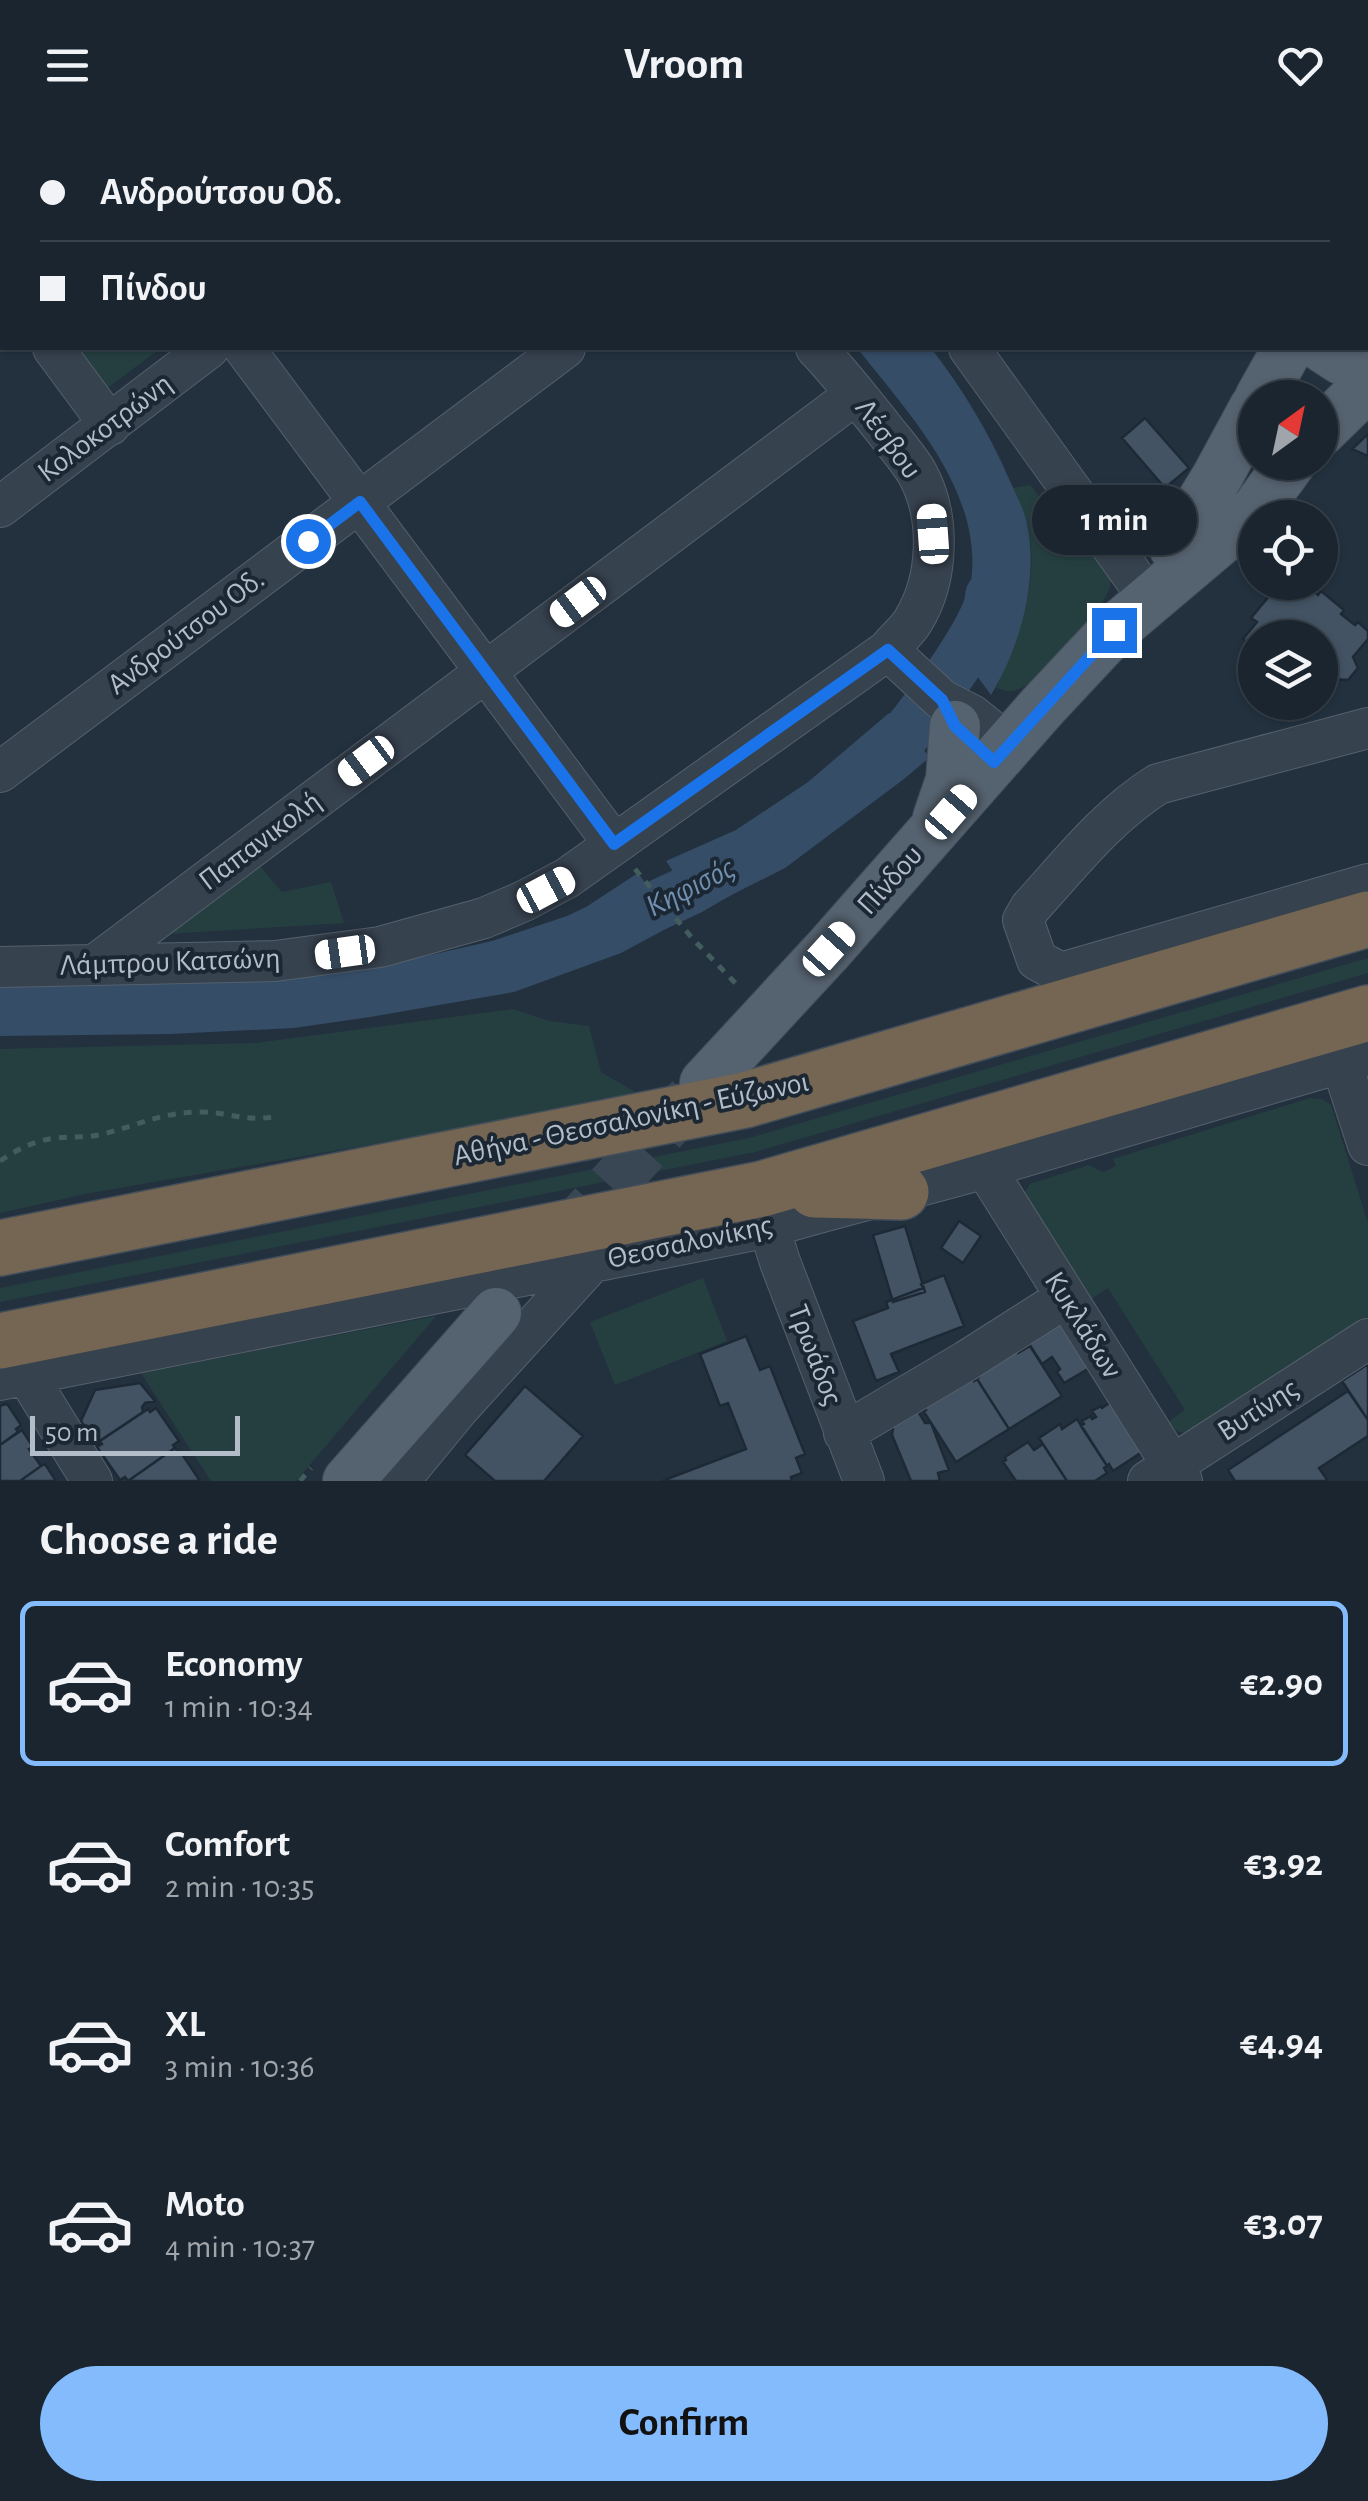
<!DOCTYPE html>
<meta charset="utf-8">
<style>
body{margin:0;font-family:"Alegreya Sans",sans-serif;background:#232d37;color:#f1f3f6;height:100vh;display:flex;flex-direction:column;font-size:38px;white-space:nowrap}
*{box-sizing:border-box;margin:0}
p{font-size:32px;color:#9fa5aa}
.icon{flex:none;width:55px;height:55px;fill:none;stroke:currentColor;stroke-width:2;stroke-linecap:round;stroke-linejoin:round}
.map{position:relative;height:1351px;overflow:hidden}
.drawer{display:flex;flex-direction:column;background:#1a252f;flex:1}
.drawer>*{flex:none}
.top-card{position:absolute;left:0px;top:0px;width:1370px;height:220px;box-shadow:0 2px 8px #0004,0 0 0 2px #38424b;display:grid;align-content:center;height:220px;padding:0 40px;background:#1a252f}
.needle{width:65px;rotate:33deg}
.fabs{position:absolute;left:1238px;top:250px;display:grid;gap:20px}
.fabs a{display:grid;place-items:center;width:100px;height:100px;border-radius:50%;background:#1a252f;box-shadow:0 2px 8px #0004,0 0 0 2px #38424b;font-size:50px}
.scale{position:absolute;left:30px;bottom:25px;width:210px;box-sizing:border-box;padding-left:10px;border:5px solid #b3bdca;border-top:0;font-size:28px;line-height:35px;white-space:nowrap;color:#b3bdca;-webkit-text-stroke:8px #1c2734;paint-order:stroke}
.end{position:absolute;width:45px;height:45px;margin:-22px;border:12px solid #1a73e8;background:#fff;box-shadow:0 0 0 5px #fff}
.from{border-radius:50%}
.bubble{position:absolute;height:70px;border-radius:35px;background:#1a252f;box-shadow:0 2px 8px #0004,0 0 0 2px #38424b;font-size:32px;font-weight:700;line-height:70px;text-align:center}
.car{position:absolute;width:30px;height:60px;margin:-30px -15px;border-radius:12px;box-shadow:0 0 8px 2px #0007;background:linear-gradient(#fff 24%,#345 0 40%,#fff 0 76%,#345 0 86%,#fff 0)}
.top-card b{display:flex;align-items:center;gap:35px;height:95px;font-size:38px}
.top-card b+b{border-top:2px solid #38424b}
.top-card i{width:25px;height:25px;background:#f1f3f6}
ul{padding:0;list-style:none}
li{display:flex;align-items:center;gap:30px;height:165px;margin:0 20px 15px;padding:0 20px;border:5px solid transparent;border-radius:15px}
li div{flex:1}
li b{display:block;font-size:38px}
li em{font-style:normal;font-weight:700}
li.on{border-color:#84bbfd}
li>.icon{width:90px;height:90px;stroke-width:1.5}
h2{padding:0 40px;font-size:45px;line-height:120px}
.button{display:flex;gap:20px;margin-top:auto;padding:20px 40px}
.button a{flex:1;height:115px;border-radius:60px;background:#84bbfd;color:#111;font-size:40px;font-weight:700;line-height:115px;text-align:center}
header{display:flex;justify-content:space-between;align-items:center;height:130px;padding:0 40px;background:#1a252f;font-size:45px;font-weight:700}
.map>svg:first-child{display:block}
.green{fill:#253f40}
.water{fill:#354d67}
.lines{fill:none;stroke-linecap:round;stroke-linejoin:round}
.river{stroke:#354d67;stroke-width:50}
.building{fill:#435363;stroke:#1e2936;stroke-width:2.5}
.major-tunnel{stroke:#394654;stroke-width:50;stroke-dasharray:50 25;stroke-linecap:butt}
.minor-casing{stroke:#55606d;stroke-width:42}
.major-casing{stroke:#434e5b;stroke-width:52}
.highway-casing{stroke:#424d5a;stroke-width:58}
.path{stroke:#435c5d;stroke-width:5;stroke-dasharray:8 8;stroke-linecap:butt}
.minor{stroke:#37424f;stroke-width:40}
.major{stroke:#55626f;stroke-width:50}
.highway{stroke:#756653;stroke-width:55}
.route{stroke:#1a73e8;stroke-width:12}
.labels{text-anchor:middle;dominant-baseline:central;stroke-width:8;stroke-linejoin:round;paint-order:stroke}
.street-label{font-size:30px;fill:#b3bdca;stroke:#1c2734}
.water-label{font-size:32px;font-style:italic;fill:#7190af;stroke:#1c2734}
</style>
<header><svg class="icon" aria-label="menu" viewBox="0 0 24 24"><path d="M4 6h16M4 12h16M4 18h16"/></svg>Vroom<svg class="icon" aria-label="heart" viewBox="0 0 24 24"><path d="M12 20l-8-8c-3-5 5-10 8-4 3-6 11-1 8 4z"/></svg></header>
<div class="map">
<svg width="1368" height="1351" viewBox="0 0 1368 1351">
<rect width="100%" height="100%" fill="#23313f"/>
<!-- green -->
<path class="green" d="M75 218H161L106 259Z
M1030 355C1054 386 1078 412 1109 436 1110 441 1112 447 1111 452 1107 479 1040 558 1012 561 1006 562 1001 559 996 558 1018 505 1044 446 1025 388 1022 378 1017 368 1013 358Z
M252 727 282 762 331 752 344 793 150 805Z
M1368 828V843L755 1022 0 1172V1158L749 1008Z
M513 879 549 891 589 896 601 942 644 967 85 1064 0 1083V919L256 913Z
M1310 968 1322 969 1331 975 1368 1093V1191L1191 1303C1179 1304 1175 1301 1168 1292L1185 1280 1108 1158 1091 1169 1023 1065 1030 1054 1089 1035 1103 1042 1116 1036 1113 1029Z
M703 1148 727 1211 615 1255 590 1192Z
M436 1186 296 1351H211L141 1243Z"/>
<!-- water -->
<path class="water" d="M857 218H931C963 260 989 302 1010 351 1016 365 1024 379 1027 394 1039 450 1020 517 991 565L952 512C957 500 962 488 966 476 996 375 914 290 857 218Z
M889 583 930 627 904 649 785 738 700 781 666 731 736 700 808 652Z
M638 743 675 794 621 823 514 862 370 887 294 898 170 904 0 906V853L338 839 426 826 492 811 567 786 586 777Z"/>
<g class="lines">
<!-- river -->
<path class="river" d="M857 648C873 636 890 622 904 606 925 580 990 495 990 466
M600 802 692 759 747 727"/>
</g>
<!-- building -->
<path class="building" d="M1145 288 1189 338 1165 358 1122 308Z
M1368 304V326L1352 319Z
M1290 452H1310L1313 455 1310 458 1318 465 1321 461 1344 480 1341 484 1355 495 1358 492 1368 501V509L1353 527 1358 538 1348 550 1334 549 1320 565V508H1255V519L1243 509 1257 492 1251 488 1279 454 1285 458Z
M959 1091 981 1106 963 1133 941 1118Z
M905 1096 925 1162 893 1172 873 1105Z
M944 1145 964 1196 891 1224 899 1242 876 1251 853 1191 888 1178 886 1172 923 1158 921 1154Z
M1061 1179 1093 1236 1064 1253 1057 1242 1060 1239 1052 1227 1042 1234 1024 1206Z
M746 1206 760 1240 770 1236 805 1324 796 1328 802 1343 791 1347 792 1351H662L746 1319 728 1273 720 1276 700 1224Z
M1030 1216 1062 1266 1009 1299 977 1249 979 1247 976 1243 1015 1218 1018 1223Z
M1368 1234V1290L1342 1251Z
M969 1244 974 1251 977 1249 1009 1299 956 1332 924 1282 926 1280 922 1274Z
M140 1253 155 1271 145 1273 142 1277 143 1282 95 1314 81 1291 95 1260Z
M525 1256 583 1306 544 1351H495L465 1325Z
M1348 1261 1368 1290V1306L1319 1338 1328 1351H1235L1228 1340Z
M1117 1268 1148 1318 1113 1341 1109 1334 1107 1336 1081 1296 1084 1294 1082 1291 1091 1286 1092 1289 1096 1287 1092 1281 1101 1276 1102 1278Z
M5 1274 8 1275 21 1295 16 1299 18 1302 0 1315V1276Z
M915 1276 925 1293H931L949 1340 938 1343 940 1351H911L892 1305 893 1298 889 1291Z
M156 1278 179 1311 173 1315 175 1318 128 1351 125 1347 120 1350 97 1317 102 1314 100 1311 148 1279 150 1282Z
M1077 1289 1107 1336 1104 1338 1107 1343 1095 1351H1067L1039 1308 1060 1294 1062 1299Z
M22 1300 33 1317 29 1319 41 1336 20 1351H0V1315Z
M1028 1312 1034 1320 1043 1314 1067 1351H1016L1003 1332 1006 1330 1005 1327Z
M175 1318 178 1322 180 1321 200 1351H128Z
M45 1334 56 1351H20L41 1336Z"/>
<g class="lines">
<!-- major-tunnel -->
<path class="major-tunnel" d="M560 1112 691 968"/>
<defs>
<path id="minor" d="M79 0 81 2
M191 0 192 2
M704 0 706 2
M1298 0 1300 2
M152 2 155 0
M486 2 489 0
M837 2 840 0
M1203 2 1206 0
M0 145 2 149
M53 218 110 295
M244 218 614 714
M969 218 1143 460
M0 377 209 218
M888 520 942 570 972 585 1009 615
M1368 598 1158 654C1107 686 1070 734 1030 778L1023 790 1037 830 1061 843 1368 754
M0 642 565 218
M96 834 856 264
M0 837 275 831 380 817 484 788 524 771 567 748 888 520C896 510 907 501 913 491 939 449 941 386 917 343 907 326 892 310 880 294 859 268 839 242 816 218
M1341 932 1368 1015
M985 1038 1182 1351
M769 1097 780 1132 864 1351
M26 1244 92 1351
M0 1250 769 1097C839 1076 911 1059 982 1039 1111 1001 1239 962 1368 925
M844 1303 966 1231 1065 1168
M399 1351 460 1277 591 1133
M1148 1351 1368 1209"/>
<path id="major" d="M1368 82V81
M1324 218 1341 229 1368 240
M1260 268 1288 218
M1320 302 1368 255
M1174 417 1217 347 1255 277
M938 688 951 650 955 596
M705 953 829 819 1042 577 1114 500 1257 379 1291 332
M348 1351 496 1183"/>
<path id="highway" d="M815 1060 901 1062
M0 1118 745 970 1368 789
M0 1211 762 1059 1368 883"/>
</defs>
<!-- minor casing -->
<use href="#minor" class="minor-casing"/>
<!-- major casing -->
<use href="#major" class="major-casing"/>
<!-- highway casing -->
<use href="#highway" class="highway-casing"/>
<!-- path -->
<path class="path" d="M635 739 692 808 740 858
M0 1031C18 1019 35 1010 57 1008 73 1006 88 1008 103 1004 139 995 162 982 201 982 231 982 245 993 278 986
M300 1351 311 1338"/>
<!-- minor -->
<use href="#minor" class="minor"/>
<!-- major -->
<use href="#major" class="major"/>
<!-- highway -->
<use href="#highway" class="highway"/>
</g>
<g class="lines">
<!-- route -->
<path class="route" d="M308 411 360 372 614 714 888 520 942 570 955 596 994 632 1114 500"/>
</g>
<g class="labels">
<!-- street labels -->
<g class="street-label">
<text transform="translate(105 298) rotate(-37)">Κολοκοτρώνη</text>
<text transform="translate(888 309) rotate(54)">Λέσβου</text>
<text transform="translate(186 502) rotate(-37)">Ανδρούτσου Οδ.</text>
<text transform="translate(260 711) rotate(-37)">Παπανικολή</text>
<text transform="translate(890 750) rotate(-48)">Πίνδου</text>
<text transform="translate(170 832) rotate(-2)">Λάμπρου Κατσώνη</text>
<text transform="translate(631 989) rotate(-12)">Αθήνα - Θεσσαλονίκη - Εύζωνοι</text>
<text transform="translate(690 1112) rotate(-12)">Θεσσαλονίκης</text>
<text transform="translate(1083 1195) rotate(58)">Κυκλάδων</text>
<text transform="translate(815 1225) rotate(69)">Τρωάδος</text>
<text transform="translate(1258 1280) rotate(-33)">Βυτίνης</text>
</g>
<!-- water labels -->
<g class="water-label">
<text transform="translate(690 757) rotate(-27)">Κηφισός</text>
</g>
</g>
</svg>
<div class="fabs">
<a><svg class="needle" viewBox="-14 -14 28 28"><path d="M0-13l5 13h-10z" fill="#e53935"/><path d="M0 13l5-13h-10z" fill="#9fa5aa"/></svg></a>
<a><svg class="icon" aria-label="locate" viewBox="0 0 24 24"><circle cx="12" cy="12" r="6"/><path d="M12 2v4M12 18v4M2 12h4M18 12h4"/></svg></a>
<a><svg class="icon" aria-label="layers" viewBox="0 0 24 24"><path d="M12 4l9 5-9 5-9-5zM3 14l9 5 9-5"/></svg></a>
</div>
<div class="scale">50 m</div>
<i class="end from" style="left:308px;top:411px"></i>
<i class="end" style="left:1114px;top:500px"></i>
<div class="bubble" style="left:1032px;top:355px;width:165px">1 min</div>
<i class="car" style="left:933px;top:404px;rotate:356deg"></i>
<i class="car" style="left:578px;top:472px;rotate:233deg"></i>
<i class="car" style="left:366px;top:631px;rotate:233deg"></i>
<i class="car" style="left:951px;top:682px;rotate:41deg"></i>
<i class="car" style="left:546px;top:760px;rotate:62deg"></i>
<i class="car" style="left:829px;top:819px;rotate:42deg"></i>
<i class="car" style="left:345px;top:822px;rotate:262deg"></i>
<div class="top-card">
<b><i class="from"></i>Ανδρούτσου Οδ.</b>
<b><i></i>Πίνδου</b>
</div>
</div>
<section class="drawer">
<h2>Choose a ride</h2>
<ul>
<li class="on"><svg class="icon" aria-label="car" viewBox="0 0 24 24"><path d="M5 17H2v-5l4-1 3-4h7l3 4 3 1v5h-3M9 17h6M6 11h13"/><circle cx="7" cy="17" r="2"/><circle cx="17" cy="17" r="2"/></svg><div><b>Economy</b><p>1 min · 10:34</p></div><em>€2.90</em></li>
<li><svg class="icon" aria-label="car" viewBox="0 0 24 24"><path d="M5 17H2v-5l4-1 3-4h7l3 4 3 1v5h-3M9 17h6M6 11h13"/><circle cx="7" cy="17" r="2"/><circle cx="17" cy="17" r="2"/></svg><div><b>Comfort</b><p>2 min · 10:35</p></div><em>€3.92</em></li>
<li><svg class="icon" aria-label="car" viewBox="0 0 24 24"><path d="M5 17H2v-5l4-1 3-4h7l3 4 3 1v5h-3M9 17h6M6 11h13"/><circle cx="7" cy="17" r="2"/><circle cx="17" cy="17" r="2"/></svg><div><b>XL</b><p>3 min · 10:36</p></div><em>€4.94</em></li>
<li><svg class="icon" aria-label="car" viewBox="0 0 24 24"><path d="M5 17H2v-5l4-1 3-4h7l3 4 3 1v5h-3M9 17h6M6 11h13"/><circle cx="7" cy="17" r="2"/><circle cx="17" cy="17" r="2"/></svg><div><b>Moto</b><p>4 min · 10:37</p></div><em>€3.07</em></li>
</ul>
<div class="button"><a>Confirm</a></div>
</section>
